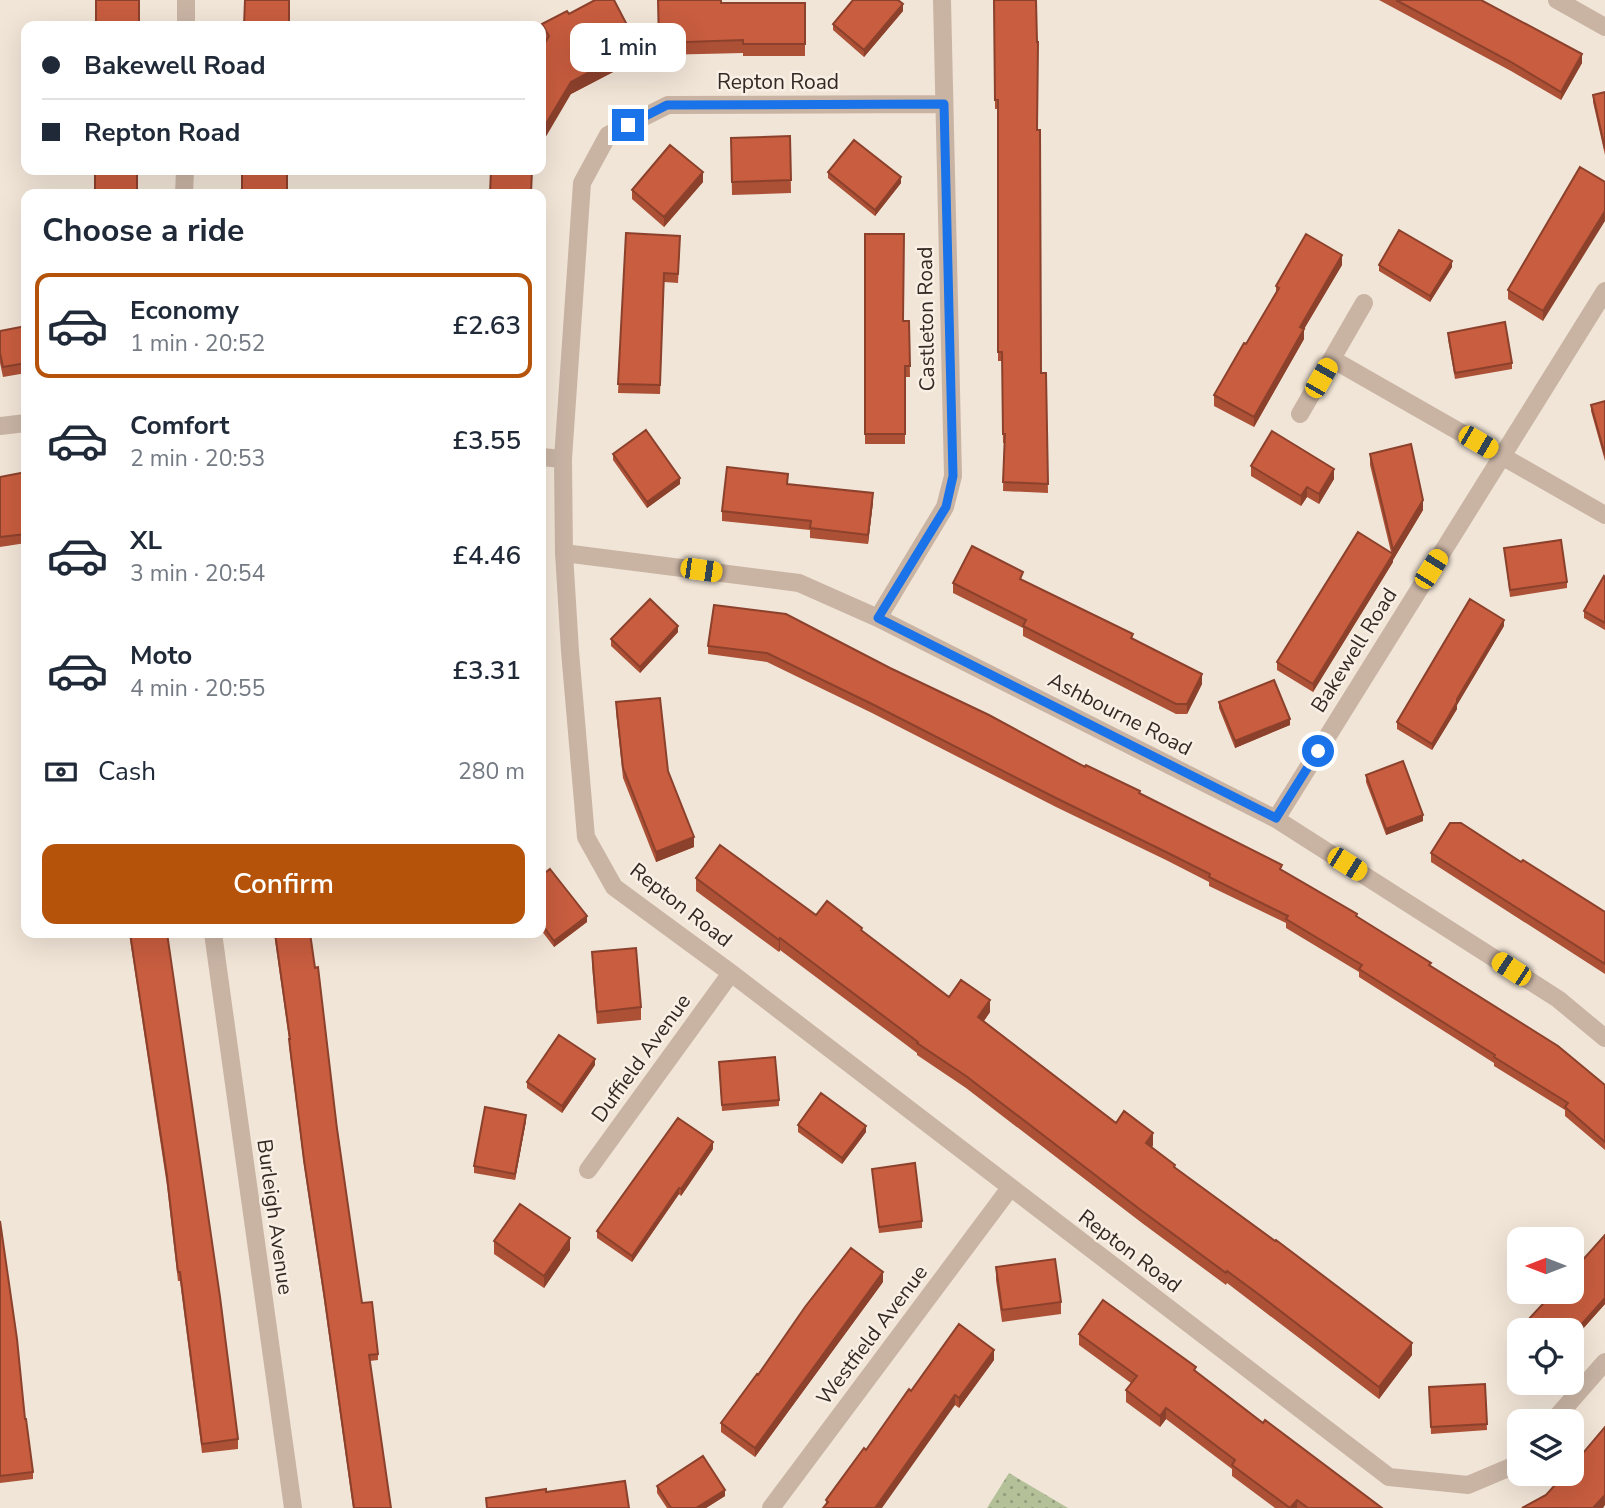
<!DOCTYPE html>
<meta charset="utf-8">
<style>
body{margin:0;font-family:"Nunito Sans",sans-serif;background:#f2f2f3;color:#1f2937;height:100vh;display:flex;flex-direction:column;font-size:26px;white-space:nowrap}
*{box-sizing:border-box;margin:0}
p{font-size:23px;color:#747a83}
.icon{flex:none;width:38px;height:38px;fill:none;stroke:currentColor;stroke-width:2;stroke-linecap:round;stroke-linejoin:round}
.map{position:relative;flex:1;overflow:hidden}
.panel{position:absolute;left:21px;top:189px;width:525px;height:749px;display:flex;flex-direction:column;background:#fff;border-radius:14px;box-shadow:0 7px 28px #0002}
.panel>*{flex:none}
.hud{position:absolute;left:21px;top:21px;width:525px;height:154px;border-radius:14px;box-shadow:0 7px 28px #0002;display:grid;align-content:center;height:154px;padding:0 21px;background:#fff}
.needle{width:46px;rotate:270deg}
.buttons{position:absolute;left:1507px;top:1227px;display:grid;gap:14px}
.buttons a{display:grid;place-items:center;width:77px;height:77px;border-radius:14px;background:#fff;box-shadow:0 7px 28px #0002;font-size:35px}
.end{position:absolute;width:32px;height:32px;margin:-16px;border:9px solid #1a73e8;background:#fff;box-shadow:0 0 0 4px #fff}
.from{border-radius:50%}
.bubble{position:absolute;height:49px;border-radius:14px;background:#fff;box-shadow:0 7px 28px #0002;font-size:23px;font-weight:600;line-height:49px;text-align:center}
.car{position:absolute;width:21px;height:42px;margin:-21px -10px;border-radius:9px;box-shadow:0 0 5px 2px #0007;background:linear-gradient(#f5c518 24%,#345 0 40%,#f5c518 0 76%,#345 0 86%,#f5c518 0)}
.hud b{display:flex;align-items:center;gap:24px;height:66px;font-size:26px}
.hud b+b{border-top:2px solid #e0e1e3}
.hud i{width:18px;height:18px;background:#1f2937}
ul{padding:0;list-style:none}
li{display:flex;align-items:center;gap:21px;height:105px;margin:0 14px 10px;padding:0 7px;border:4px solid transparent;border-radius:14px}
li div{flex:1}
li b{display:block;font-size:26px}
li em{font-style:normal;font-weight:600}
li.current{border-color:#b45309}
li>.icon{width:63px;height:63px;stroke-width:1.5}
h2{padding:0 21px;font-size:32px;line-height:84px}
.pay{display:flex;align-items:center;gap:18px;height:77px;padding:0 21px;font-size:26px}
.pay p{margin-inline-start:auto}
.button{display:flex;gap:14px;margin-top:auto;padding:14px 21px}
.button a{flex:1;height:80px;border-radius:14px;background:#b45309;color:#fff;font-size:28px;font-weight:600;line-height:80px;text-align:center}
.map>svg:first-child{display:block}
.garden{fill:url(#garden-dots)}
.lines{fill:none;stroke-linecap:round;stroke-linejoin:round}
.minor{stroke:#c9b4a4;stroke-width:18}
.wall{fill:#ac5036}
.shaded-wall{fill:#8c412c}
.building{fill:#c85d3f;stroke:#8c412c;stroke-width:2}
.route{stroke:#1a73e8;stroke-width:9}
.labels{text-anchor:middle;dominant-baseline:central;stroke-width:5;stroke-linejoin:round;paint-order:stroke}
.street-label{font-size:21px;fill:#342a25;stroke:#f9efe4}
</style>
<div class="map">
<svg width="1605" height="1508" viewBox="0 0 1605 1508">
<defs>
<pattern id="garden-dots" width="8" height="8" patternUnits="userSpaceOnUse" patternTransform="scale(1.75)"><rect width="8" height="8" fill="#b3c098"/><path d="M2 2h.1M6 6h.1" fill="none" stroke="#929c7c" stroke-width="1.8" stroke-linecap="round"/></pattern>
</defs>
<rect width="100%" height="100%" fill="#f1e5d7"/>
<!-- garden -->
<path class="garden" d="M1009 1473 1068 1508H987Z"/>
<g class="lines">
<!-- minor -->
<path class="minor" d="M1557 0 1605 27
M186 26V0
M944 104 668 105 608 135 582 183 563 459 564 553 570 651 586 837 614 887 731 973 1389 1477 1468 1485 1513 1466 1519 1460
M184 194 185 170
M1332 359 1605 515
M1300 414 1364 303
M0 426 26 423
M541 457 563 459
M564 553 799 583 878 618 1276 819 1558 999 1605 1038
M878 618 945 507 953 476 942 0
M1276 819 1605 291
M213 933 293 1508
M588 1170 731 973
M1553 1421 1605 1362
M771 1508 1010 1188"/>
</g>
<!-- wall -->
<path class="wall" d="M658 0 721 3H805V56H743V53L659 55Z
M994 0 1037 130 1041 373H1046L1048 493 1003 491 1004 443H1003L1002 361H998V109H995Z
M1379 0H1481L1582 63 1561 100 1511 71Z
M903 11 864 57 833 30V24Z
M569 14 638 59 571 94 542 37V24Z
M1605 92V155L1593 102V95Z
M790 136 791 193 732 195 731 138Z
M1580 167 1543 321 1508 299V290Z
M828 172 901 183 875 216 828 178Z
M703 182 664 227 632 199V190Z
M626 233 680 244 678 283 664 282 660 394 618 393Z
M865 234 904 321H909L910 377H905V444H865Z
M1342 265 1304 329V339L1254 427 1214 406V395L1246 344 1276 294V286Z
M1379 265 1452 267 1430 302 1379 271Z
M26 326V373L3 377 0 363V331Z
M1448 333 1512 363V369L1455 379 1448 339Z
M1605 401V461L1591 411V405Z
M613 454 680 484 647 508 613 460Z
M1370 454 1423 510 1393 560V562L1313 692 1277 670V662L1391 552 1370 465Z
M1251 466 1334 479 1319 504 1307 497 1301 506 1251 476Z
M26 472V543L0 547V477Z
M788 484 873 502 868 544 810 538V530L722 521V511Z
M1504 548 1567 582V588L1510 597Z
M1605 577V630L1584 618V611Z
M1023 580 1133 638 1202 684 1187 714H1176L1023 636V628L953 593V583Z
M1504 626 1457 705V709L1432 750 1397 729V722Z
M678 632 640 673 611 646V639Z
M708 646 890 668 1140 794 1282 870 1357 916 1605 1085V1150L1565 1116V1110L1494 1066V1063L1359 977V972L1286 928V923L1209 886V882L1166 860 1056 807 872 713 767 662 708 654Z
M616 702 668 771 694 847 656 862 623 778 616 712Z
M1219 702 1290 725 1235 748 1219 708Z
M1366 775 1423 821 1386 835 1366 782Z
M1431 853 1521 862 1605 912V974L1431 862Z
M541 876 587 922 554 947 541 930Z
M696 878 816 915 862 931 949 997 990 1012 984 1021 1116 1123 1153 1145 1152 1148 1175 1167 1412 1355 1379 1399 1261 1309 1227 1283 1226 1285 1142 1223 966 1088 917 1055V1053L780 950 779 952 696 891Z
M129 933H167L238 1439V1449L202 1453 180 1281H178L167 1186Z
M274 933H310L362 1303 378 1354V1360L370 1361 391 1508H353L324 1300 304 1166 289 1046V1039Z
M592 952 641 1007V1020L597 1024 592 965Z
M595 1065 562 1113 527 1088V1082Z
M719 1069 779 1100V1106L722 1111Z
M526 1121 515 1180 474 1173V1166Z
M798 1125 866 1132 842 1164 798 1132Z
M713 1149 681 1196 679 1194 632 1262 597 1238V1231Z
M872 1169 922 1221V1228L879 1233Z
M0 1221 25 1419 33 1472V1479L0 1483Z
M1605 1235V1304L1572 1341 1519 1330V1345L1514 1341V1335Z
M494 1241 570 1250 544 1288 494 1254Z
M996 1267 1061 1302V1314L1002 1322 996 1280Z
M883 1282 755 1457 721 1432V1423L758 1375Z
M1079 1334 1196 1373 1263 1423 1382 1508H1275L1232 1476V1469L1166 1419 1160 1427 1126 1402V1390L1131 1383 1079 1345Z
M994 1360 959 1408 955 1405 826 1504V1500L866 1450 911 1391Z
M1485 1384 1487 1430 1431 1434 1429 1387Z
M657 1486 725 1496 706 1508H667L657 1493Z"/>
<!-- shaded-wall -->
<path class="shaded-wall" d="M903 4V11L864 57V50Z
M638 46V59L571 94 541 145V132L571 82Z
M1582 54V63L1561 100V92Z
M703 172V182L664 227V217Z
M901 177V183L875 216V210Z
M1605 211V221L1543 321V311Z
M1342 255V265L1304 329V339L1254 427V417L1300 327Z
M1452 261V267L1430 302V296Z
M1334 469V479L1319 504V494Z
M680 478V484L647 508V502Z
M1307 487V497L1301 506V496Z
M873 493V502L868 544V535Z
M1423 500V510L1393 560V562L1313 692V684L1393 555V550Z
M1504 620V626L1457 705V709L1432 750V744Z
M678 626V632L640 673V667Z
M1202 674V684L1187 714V704Z
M1290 719V725L1235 748V741Z
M1423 815V821L1386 835V829Z
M694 837V847L656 862V852Z
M587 916V922L554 947V941Z
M780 938V950L779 952V940Z
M990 1000V1012L978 1029V1017Z
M595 1059V1065L562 1113V1106Z
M526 1115V1121L515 1180V1174Z
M866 1126V1132L842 1164V1158Z
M1153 1133V1145L1146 1155V1143Z
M713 1142V1149L681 1196V1189Z
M679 1188V1194L632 1262V1256Z
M570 1238V1250L544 1288V1276Z
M883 1272V1282L755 1457V1448Z
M1605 1298V1304L1572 1341V1335Z
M1412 1343V1355L1379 1399V1387Z
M994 1350V1360L959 1408V1398Z
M955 1395V1405L882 1508H875Z
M1166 1408V1419L1160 1427V1416Z
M725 1490V1496L706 1508H696Z
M1605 1495V1505L1603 1508H1593Z
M1297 1500V1508H1291Z"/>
<!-- building -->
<path class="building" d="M96 0H139V26H96Z
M245 0H289V26H244Z
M595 0H614L638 46 571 82 541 132V50L549 36 542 24 567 11 569 14Z
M658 0H721V3H805V44H743V40L659 43Z
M853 0H898L903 4 864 50 833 24Z
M994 0H1036L1037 42H1038L1037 130H1040L1041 373H1046L1048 484 1003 482 1005 434H1003L1002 352H998V100H995Z
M1396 0H1481L1582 54 1561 92 1511 62Z
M1605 92V149L1593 95Z
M790 136 791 180 732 182 731 138Z
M854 140 901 177 875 210 828 172Z
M670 145 703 172 664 217 632 190Z
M1580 167 1605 182V211L1543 311 1508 290Z
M95 170H137V194H95Z
M242 170H287V194H242Z
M491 170H532L531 194H490Z
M1399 230 1452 261 1430 296 1379 265Z
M626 233 680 236 678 274 664 273 660 385 618 384Z
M865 234H904L903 321H909L910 366H905V434H865Z
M1306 234 1342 255 1300 327 1304 329 1254 417 1214 395 1244 343 1246 344 1279 288 1276 286Z
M1505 322 1512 363 1455 373 1448 333Z
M26 326V363L3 367 0 353V331Z
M1605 401V455L1591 405Z
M646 430 680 478 647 502 613 454Z
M1272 431 1334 469 1319 494 1307 487 1301 496 1251 466Z
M1411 444 1423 500 1393 550 1370 454Z
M727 467 788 474 787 484 873 493 868 535 810 528 811 521 722 511Z
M26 472V534L0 537V477Z
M1358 532 1393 554 1313 684 1277 662Z
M1561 540 1567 582 1510 590 1504 548Z
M972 546 1023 572 1020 579 1133 634 1131 638 1202 674 1187 704H1176L1023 626 1026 620 953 583Z
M1604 576 1605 577V623L1584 611Z
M650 599 678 626 640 667 611 639Z
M1470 599 1504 620 1457 699V702L1432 744 1397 722Z
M714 605 786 614 890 668 989 715 1085 767 1086 765 1140 791 1139 793 1282 865 1280 869 1357 914 1356 916 1431 963 1429 965 1558 1046 1605 1085V1142L1565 1107 1568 1103 1494 1057 1495 1055 1359 969 1362 965 1286 919 1288 916 1209 877 1210 874 1166 852 1056 798 872 704 767 653 708 646Z
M1274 680 1290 719 1235 741 1219 702Z
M660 698 668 771 694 837 656 852 623 768 616 702Z
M1403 761 1423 815 1386 829 1366 775Z
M1450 823H1461L1521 862 1523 860 1605 912V964L1431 853Z
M720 845 816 915 827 901 862 928 861 930 949 997 961 980 990 1000 978 1017 1116 1123 1124 1111 1153 1133 1146 1143 1175 1165 1174 1167 1275 1241 1276 1240 1412 1343 1379 1387 1261 1296 1227 1271 1226 1273 1142 1211 966 1076 917 1043 918 1042 780 938 779 940 696 878Z
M550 869 587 916 554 941 541 923V876Z
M130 933H167L220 1297 238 1439 202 1444 180 1272H178L167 1176Z
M275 933H310L315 968 318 967 337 1129 362 1303 372 1302 378 1354 369 1355 391 1508H354L324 1293 304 1160 289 1039H290Z
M636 948 641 1007 597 1012 592 952Z
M559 1035 595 1059 562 1106 527 1082Z
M775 1057 779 1100 722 1105 719 1062Z
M821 1093 866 1126 842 1158 798 1125Z
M485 1107 526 1115 515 1174 474 1166Z
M678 1118 713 1142 681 1189 679 1188 632 1256 597 1231Z
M915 1163 922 1221 879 1227 872 1169Z
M520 1204 570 1238 544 1276 494 1241Z
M0 1221 17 1339 25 1419H26L33 1472 0 1476Z
M1605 1235V1298L1572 1335V1330H1519V1339L1514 1335 1554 1292H1572V1272Z
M851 1248 883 1272 755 1448 721 1423 757 1374 758 1375 805 1307Z
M1055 1259 1061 1302 1002 1310 996 1267Z
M1103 1300 1196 1367 1194 1370 1263 1423 1265 1420 1382 1508H1308L1297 1500 1290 1508 1232 1465 1235 1460 1166 1408 1160 1416 1126 1390 1137 1376 1079 1334Z
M959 1324 994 1350 959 1398 955 1395 875 1508H823L828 1502 826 1500 864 1448 866 1450 909 1389 911 1391Z
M1485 1384 1487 1424 1431 1427 1429 1387Z
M1605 1427V1495L1593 1508H1522L1546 1495 1565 1474H1572V1466Z
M703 1456 725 1490 696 1508H671L657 1486Z
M625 1481 629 1508H487L486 1498 546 1489V1492Z"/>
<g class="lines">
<!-- route -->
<path class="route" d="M628 125 667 105 944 104 953 476 946 507 878 618 1276 818 1318 751"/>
</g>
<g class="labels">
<!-- street labels -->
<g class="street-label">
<text x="778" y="82">Repton Road</text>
<text transform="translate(926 319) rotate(-91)">Castleton Road</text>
<text transform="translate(1354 650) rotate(-58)">Bakewell Road</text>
<text transform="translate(1120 714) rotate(27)">Ashbourne Road</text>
<text transform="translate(681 905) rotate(38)">Repton Road</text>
<text transform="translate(641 1058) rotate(-54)">Duffield Avenue</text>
<text transform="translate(275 1217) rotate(82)">Burleigh Avenue</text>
<text transform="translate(1130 1251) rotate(37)">Repton Road</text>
<text transform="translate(872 1335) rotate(-53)">Westfield Avenue</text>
</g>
</g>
</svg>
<div class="buttons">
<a><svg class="needle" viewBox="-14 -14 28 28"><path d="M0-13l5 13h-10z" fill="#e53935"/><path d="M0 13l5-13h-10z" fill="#747a83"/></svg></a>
<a><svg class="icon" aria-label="locate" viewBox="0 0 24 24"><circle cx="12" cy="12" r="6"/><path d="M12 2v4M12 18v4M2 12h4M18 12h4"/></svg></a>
<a><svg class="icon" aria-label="layers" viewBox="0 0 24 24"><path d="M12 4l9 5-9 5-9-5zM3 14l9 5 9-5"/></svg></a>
</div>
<i class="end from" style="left:1318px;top:751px"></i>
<i class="end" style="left:628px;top:125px"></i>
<div class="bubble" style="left:570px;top:23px;width:116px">1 min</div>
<i class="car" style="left:1321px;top:378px;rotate:30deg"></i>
<i class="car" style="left:1478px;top:442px;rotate:120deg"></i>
<i class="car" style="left:1431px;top:569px;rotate:32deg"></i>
<i class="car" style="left:701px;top:570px;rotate:98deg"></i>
<i class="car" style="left:1347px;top:864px;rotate:122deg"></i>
<i class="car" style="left:1511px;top:969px;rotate:303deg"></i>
<div class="hud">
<b><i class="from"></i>Bakewell Road</b>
<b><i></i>Repton Road</b>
</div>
<section class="panel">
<h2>Choose a ride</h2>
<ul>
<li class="current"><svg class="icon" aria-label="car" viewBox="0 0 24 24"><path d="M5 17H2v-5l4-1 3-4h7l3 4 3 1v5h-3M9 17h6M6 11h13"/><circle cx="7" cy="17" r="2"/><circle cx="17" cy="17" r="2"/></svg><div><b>Economy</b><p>1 min · 20:52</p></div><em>£2.63</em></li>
<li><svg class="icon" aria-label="car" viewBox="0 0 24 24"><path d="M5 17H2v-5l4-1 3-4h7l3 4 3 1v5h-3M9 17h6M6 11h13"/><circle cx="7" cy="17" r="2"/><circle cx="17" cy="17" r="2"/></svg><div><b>Comfort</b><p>2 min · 20:53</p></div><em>£3.55</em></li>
<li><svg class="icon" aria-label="car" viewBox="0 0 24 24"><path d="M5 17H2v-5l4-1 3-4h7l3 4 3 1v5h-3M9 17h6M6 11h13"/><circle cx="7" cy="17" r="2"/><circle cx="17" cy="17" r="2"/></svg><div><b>XL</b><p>3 min · 20:54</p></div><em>£4.46</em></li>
<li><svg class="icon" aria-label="car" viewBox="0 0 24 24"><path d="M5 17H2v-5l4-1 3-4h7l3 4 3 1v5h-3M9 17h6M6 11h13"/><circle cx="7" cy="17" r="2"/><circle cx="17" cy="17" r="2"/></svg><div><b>Moto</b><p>4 min · 20:55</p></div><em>£3.31</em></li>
</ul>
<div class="pay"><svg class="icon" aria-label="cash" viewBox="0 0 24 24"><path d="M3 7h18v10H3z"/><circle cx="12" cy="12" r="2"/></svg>Cash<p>280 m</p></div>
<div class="button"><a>Confirm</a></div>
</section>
</div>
